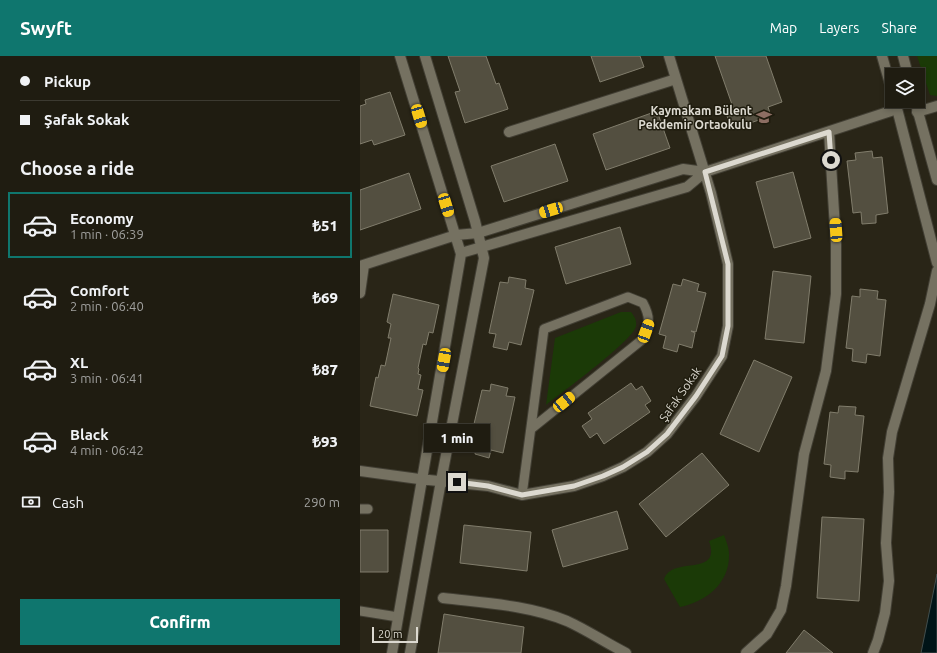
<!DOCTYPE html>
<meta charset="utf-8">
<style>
body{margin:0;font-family:Ubuntu,sans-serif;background:#27251a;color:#f1f3f6;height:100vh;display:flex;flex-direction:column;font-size:15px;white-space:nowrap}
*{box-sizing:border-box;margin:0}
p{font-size:13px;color:#a1a19f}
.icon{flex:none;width:22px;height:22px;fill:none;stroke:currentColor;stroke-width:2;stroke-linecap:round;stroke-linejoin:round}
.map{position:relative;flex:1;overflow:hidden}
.side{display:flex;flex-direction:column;background:#1f1c11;width:360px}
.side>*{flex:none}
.guide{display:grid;align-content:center;height:88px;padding:0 20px;background:#1f1c11}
.tools{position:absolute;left:525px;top:12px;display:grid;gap:8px}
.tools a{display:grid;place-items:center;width:40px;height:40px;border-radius:0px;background:#1f1c11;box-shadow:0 2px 6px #0003,0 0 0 1px #3c3a31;font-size:20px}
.scale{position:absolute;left:12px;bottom:10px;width:46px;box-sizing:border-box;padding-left:4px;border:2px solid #dcd9d0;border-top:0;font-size:11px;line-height:14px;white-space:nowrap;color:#dcd9d0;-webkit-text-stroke:3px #1f1c0e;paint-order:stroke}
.end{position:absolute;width:18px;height:18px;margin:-9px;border:5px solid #dcd9d0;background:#111;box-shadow:0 0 0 2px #111}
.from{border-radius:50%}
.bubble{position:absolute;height:28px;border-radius:0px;background:#1f1c11;box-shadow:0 2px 6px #0003,0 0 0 1px #3c3a31;font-size:13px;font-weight:800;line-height:28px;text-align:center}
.car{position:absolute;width:12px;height:24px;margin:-12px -6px;border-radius:5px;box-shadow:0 0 3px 1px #0007;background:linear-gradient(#f5c518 24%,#345 0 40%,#f5c518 0 76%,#345 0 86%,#f5c518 0)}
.guide b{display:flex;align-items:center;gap:14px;height:38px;font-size:15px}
.guide b+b{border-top:1px solid #3c3a31}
.guide i{width:10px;height:10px;background:#f1f3f6}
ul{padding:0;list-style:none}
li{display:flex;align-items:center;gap:12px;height:66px;margin:0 8px 6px;padding:0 12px;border:2px solid transparent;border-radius:0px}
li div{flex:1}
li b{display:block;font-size:15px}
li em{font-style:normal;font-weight:800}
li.on{border-color:#0f766e}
li>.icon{width:36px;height:36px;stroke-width:1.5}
h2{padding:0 20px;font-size:18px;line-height:48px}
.pay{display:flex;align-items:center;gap:10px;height:44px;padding:0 20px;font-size:15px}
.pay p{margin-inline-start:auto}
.cta{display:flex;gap:8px;margin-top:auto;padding:8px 20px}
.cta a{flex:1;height:46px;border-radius:0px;background:#0f766e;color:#fff;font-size:16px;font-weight:800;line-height:46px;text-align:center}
header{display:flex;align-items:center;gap:24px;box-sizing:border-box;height:56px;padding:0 20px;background:#0f766e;color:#fff}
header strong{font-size:19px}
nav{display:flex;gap:22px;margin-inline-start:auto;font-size:14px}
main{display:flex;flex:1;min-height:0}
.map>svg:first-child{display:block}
.green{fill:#1b3a07}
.water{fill:#001417;stroke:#424f4e}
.building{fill:#534f40;stroke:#817d6c}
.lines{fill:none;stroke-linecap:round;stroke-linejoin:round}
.lane-casing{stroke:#423f34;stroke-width:11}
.street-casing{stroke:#423f34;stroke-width:12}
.secondary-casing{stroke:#423f34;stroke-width:12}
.lane{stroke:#757161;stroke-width:9}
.street{stroke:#757161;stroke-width:10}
.secondary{stroke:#757161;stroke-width:10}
.route{stroke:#dcd9d0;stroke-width:5}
.labels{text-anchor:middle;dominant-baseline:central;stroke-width:3;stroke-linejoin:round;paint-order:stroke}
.poi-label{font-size:12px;font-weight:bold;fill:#dcd9d0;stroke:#1f1c0e;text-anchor:end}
.street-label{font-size:12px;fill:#dcd9d0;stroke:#1f1c0e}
</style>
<header>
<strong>Swyft</strong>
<nav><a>Map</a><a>Layers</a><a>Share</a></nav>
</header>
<main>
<section class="side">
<div class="guide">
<b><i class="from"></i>Pickup</b>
<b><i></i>Şafak Sokak</b>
</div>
<h2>Choose a ride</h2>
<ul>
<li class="on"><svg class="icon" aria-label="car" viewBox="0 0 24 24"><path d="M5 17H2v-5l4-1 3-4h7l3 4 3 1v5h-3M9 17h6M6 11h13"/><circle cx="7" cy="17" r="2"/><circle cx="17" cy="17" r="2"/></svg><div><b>Economy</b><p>1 min · 06:39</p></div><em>₺51</em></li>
<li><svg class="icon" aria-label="car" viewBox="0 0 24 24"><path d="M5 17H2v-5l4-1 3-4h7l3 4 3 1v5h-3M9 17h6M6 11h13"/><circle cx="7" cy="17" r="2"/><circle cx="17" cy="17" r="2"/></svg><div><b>Comfort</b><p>2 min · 06:40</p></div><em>₺69</em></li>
<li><svg class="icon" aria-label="car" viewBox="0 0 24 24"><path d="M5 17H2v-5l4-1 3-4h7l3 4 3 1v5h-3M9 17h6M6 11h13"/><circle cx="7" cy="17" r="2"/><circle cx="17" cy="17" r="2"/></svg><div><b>XL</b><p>3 min · 06:41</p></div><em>₺87</em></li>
<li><svg class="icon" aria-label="car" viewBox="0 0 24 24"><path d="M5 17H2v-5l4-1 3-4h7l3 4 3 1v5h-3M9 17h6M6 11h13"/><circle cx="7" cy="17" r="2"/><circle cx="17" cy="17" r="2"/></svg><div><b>Black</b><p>4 min · 06:42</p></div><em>₺93</em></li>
</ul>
<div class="pay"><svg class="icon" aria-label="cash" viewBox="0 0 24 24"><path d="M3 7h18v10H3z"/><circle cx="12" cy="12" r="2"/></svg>Cash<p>290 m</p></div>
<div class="cta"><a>Confirm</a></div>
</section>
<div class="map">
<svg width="577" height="597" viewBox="0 0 577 597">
<rect width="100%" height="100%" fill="#292517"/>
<!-- green -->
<path class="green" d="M557 0H577V40L570 39Z
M261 256H271C274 260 277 264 276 270 274 284 201 337 186 349L195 282Z
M364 479C366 485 369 491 369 498 370 527 346 546 320 551L304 523C312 499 362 522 349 485Z"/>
<!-- water -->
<path class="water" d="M577 518V597H561Z"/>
<!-- building -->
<path class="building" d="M88 0H126L136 28 139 27 148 53 105 67 95 36 100 35Z
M231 0H280L284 11 240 26Z
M355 0H406L422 46 408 51 411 60 372 73 367 60 375 57Z
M30 36 45 79 14 89 12 84 0 88V50L6 48 5 44Z
M297 55 310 92 246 114 233 78Z
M195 88 208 125 144 146 131 110Z
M512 95 513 102 522 101 528 157 516 159V167L502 168 501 156 493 157 487 105 496 104 495 97Z
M433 116 451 182 414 192 396 126Z
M49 117 61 153 0 174V134Z
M260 171 271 208 206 228 195 191Z
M413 215 451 220 444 287 405 283Z
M149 221 166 224 165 232 174 234 161 289 149 286 147 294 133 291 136 278 129 277 140 226 148 227Z
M323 223 339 228 337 235 346 237 336 276 331 275 335 277 332 292 319 288 317 296 303 292 306 280 299 278 313 228 321 230Z
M500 233 518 235 517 243 526 244 520 300 507 298 506 307 492 305 493 293 486 292 492 240 500 241Z
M33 238 79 249 73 277 69 276 66 289 63 288 58 312 59 313 58 318 61 319 58 333 63 334 57 360 10 350 16 321 18 322 21 309 25 310 31 282H28L31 268 27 266Z
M394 304 432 321 399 396 360 378Z
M271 327 276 334 282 330 291 345 285 349 290 356 244 388 237 377 230 382 222 370 232 363 228 357Z
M131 328 148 332 146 340 155 341 143 397 131 394 129 402 115 398 117 386 110 385 122 334 130 335Z
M479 350 496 351 495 359 504 360 498 416 485 415V423L470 421 471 409 464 408 470 356 478 357Z
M342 397 369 429 306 481 279 448Z
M257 455 268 493 203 511 192 474Z
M462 461 504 463 499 545 457 542Z
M104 469 171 476 167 515 100 507Z
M0 474H28V516H0Z
M84 558 164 571 161 597H78Z
M444 574 473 597H426Z"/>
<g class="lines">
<defs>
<path id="lane" d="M162 439 184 273 268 241 283 247C291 262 289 267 283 283L171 373
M0 453H8
M0 555 38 561"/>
<path id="street" d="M557 56 577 50
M149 76 316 23
M101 197 327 131 345 116 537 53
M0 210 96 179 118 177 323 113 345 116
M0 237 4 209
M0 415 59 423 128 430 162 439 214 430 243 420 263 411 287 396 307 378 336 340 362 300 368 270V208L351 137 309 0
M83 542C124 547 168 549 207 565 227 574 246 587 266 597
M32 597 101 198 40 0
M50 597 81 425 124 202 115 165 65 0
M386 597 407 578 421 554 426 530 444 398 466 315 476 238V188L469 76
M513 597 518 584 525 557 529 525 526 487 529 436 528 402 532 376 570 248 577 215"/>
<path id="secondary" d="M522 0 532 35
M543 0 548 19
M535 45 577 207
M555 45 577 124"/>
</defs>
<!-- lane casing -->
<use href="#lane" class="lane-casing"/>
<!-- street casing -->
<use href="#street" class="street-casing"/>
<!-- secondary casing -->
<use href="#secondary" class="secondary-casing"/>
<!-- lane -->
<use href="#lane" class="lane"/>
<!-- street -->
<use href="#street" class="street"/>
<!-- secondary -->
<use href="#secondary" class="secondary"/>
</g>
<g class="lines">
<!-- route -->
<path class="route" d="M97 426 128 430 162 439 214 430 243 420 263 411 287 396 307 378 336 340 362 300 368 270V208L345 116 469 76 471 104"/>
</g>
<!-- icons -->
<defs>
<symbol id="school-bare" viewBox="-9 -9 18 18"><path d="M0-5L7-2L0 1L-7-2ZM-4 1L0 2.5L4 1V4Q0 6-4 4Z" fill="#8d6e63" stroke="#1f1c0e" stroke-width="2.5" paint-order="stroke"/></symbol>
</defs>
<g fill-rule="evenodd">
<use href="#school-bare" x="393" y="50" width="22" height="22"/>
</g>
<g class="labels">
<!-- poi labels -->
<g class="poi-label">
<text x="392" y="54">Kaymakam Bülent<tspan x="392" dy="14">Pekdemir Ortaokulu</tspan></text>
</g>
<!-- street labels -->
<g class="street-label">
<text transform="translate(320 338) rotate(-55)">Şafak Sokak</text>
</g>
</g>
</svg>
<div class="tools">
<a><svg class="icon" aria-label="layers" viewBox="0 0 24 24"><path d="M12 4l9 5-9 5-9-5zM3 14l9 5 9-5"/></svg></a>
</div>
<div class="scale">20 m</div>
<i class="end from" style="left:471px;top:104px"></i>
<i class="end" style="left:97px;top:426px"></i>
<div class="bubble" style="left:64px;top:368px;width:66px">1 min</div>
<i class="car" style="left:59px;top:60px;rotate:163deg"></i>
<i class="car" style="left:86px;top:149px;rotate:163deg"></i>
<i class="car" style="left:191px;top:154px;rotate:253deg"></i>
<i class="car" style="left:476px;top:174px;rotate:356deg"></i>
<i class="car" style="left:286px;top:275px;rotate:20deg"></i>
<i class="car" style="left:84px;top:304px;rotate:190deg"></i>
<i class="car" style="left:204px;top:346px;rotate:51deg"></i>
</div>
</main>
